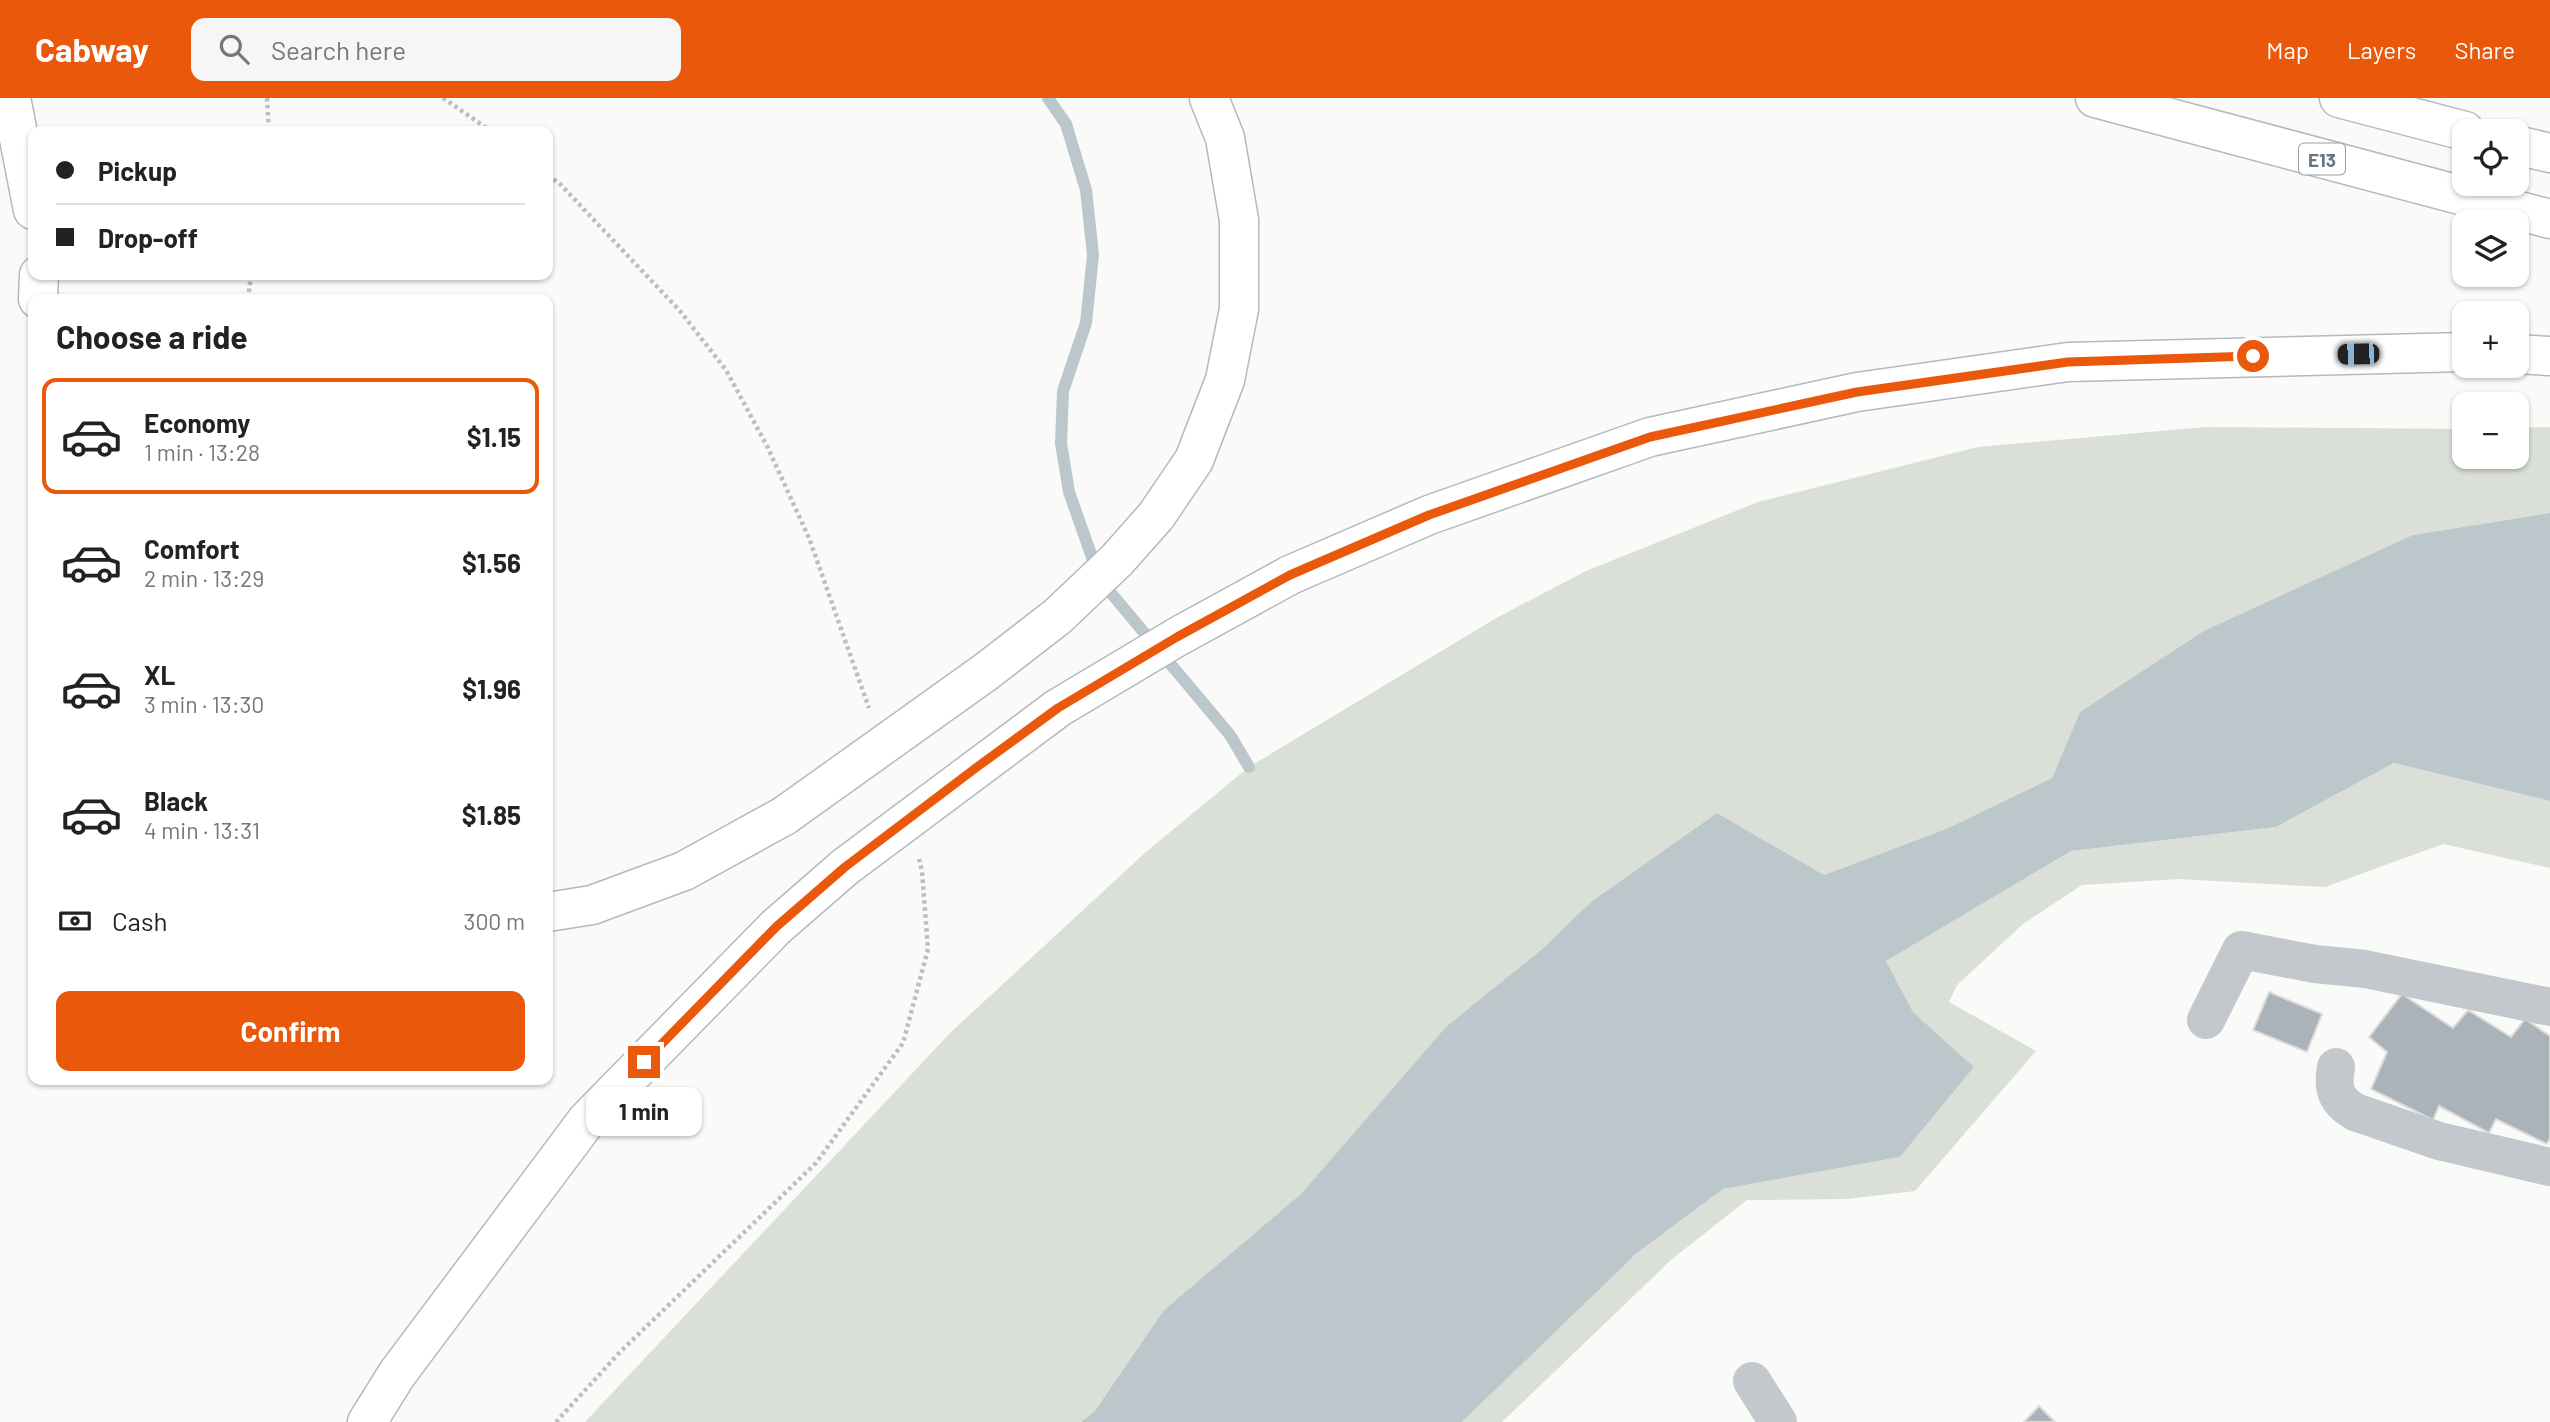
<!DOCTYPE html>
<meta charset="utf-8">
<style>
body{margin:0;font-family:Barlow,sans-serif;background:#f6f6f6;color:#222;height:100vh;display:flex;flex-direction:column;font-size:26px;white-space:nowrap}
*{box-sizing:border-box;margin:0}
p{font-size:23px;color:#767676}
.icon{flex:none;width:38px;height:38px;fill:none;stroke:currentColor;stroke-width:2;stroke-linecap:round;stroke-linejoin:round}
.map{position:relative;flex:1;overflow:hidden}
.drawer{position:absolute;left:28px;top:196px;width:525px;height:791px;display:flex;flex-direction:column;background:#fff;border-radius:14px;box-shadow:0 2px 5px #0004}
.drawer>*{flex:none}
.banner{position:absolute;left:28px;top:28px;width:525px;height:154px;border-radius:14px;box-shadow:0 2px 5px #0004;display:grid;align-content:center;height:154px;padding:0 28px;background:#fff}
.controls{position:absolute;left:2452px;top:21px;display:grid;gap:14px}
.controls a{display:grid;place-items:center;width:77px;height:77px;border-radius:14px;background:#fff;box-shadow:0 2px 5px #0004;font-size:35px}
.end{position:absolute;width:32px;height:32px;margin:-16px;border:9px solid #ea580c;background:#fff;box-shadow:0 0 0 4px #fff}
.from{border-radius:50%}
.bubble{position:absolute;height:49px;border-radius:14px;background:#fff;box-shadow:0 2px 5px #0004;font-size:23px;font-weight:700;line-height:49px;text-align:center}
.car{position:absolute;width:21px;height:42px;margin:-21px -10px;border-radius:9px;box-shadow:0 0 5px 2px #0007;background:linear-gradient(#222 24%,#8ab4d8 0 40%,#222 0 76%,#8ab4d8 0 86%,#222 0)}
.banner b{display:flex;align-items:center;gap:24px;height:66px;font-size:26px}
.banner b+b{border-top:2px solid #e0e0e0}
.banner i{width:18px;height:18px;background:#222}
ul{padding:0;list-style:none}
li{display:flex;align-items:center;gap:21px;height:116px;margin:0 14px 10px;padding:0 14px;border:4px solid transparent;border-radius:14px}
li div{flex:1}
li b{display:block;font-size:26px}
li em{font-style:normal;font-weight:700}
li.selected{border-color:#ea580c}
li>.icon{width:63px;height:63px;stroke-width:1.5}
h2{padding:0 28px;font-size:32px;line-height:84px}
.pay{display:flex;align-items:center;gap:18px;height:77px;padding:0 28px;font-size:26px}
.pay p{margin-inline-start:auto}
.cta{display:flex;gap:14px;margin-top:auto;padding:14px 28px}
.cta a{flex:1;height:80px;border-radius:14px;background:#ea580c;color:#fff;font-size:28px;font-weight:700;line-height:80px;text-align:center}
header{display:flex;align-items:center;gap:42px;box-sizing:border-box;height:98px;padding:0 35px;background:#ea580c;color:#fff}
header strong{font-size:33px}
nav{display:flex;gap:38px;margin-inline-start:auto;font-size:24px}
.search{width:490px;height:63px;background:#f6f6f6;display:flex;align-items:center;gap:18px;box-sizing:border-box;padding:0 24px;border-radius:14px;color:#767676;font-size:26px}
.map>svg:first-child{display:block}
.green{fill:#dadfd7}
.water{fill:#bbc7cb}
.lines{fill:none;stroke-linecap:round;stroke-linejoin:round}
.stream{stroke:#bbc7cb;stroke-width:12}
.building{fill:#aab3b9;stroke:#dcdcda;stroke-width:2}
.highway-casing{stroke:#b4b9bd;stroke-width:41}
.path{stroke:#bbbfc2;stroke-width:4.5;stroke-dasharray:3.5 3.5;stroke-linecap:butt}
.minor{stroke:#c3c8cc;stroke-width:38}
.highway{stroke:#fff;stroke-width:38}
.highway-bridge-casing{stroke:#b4b9bd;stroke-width:41;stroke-linecap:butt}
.highway-bridge{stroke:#fff;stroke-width:38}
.route{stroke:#ea580c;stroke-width:9}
.labels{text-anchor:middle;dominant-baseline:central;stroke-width:7;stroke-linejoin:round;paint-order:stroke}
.shield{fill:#fff;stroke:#939fa8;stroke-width:2}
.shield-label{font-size:19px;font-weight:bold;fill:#657683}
</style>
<header>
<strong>Cabway</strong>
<div class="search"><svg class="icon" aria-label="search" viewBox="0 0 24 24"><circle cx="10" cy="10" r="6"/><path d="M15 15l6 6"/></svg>Search here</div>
<nav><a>Map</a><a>Layers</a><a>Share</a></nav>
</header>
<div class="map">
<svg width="2550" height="1324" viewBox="0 0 2550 1324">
<rect width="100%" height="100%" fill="#fafaf8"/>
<!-- green -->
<path class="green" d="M2206 329 2464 331V359H2516L2517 330 2550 329V415L2413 437 2080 614 2052 680 1946 731 1824 777 1717 715 1592 803 1540 853 1302 1095 1164 1212 1094 1314 1081 1324H585L951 934 1147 753 1249 669 1498 519 1586 473 1758 404 1978 349Z
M2394 665 2550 703V770L2443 746 2325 789 2178 781 2082 787 2023 826 1957 887 1949 904 2036 953 1915 1093 1847 1101 1747 1102 1672 1161 1502 1324H1462L1637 1155 1723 1091 1900 1059 1974 969 1913 914 1886 863 2071 753 2276 729Z"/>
<!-- water -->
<path class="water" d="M2550 415V703L2394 665 2276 729 2071 753 1886 863 1913 914 1974 969 1900 1059 1723 1091 1637 1155 1462 1324H1081L1094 1314 1164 1212 1302 1095 1446 929 1540 853 1592 803 1717 715 1824 777 1946 731 2052 680 2080 614 2204 533 2413 437Z"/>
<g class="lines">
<!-- stream -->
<path class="stream" d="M1048 0 1066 26 1086 92 1093 157 1086 225 1063 293 1061 345 1069 394 1100 482 1230 637 1249 669"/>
</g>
<!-- building -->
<path class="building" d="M2269 894 2322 916 2307 954 2253 932Z
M2402 896 2453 930 2468 912 2511 939 2525 921 2550 938V1040L2547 1046 2496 1021 2489 1035 2439 1008 2433 1022 2371 991 2387 954 2369 939Z
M2039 1308 2055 1324H2024Z"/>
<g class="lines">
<defs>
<path id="highway" d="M11 0 33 112
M2095 0 2550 121
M2339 0 2465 33
M2516 47 2550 55
M38 201 39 177
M2516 256 2550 258
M1156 418 1194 362 1225 282 1239 211V122L1225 40 1209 0
M1290 477 1429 417 1650 339 1857 294 2068 264 2464 254
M548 814 592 807 684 773 784 718
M367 1324 397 1276 587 1022 776 829 845 769"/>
</defs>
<!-- highway casing -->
<use href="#highway" class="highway-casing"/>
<!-- path -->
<path class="path" d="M267 0 269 33
M443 0 491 33
M548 77 561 87 680 213 726 272 767 348 809 440 869 610
M248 201 251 177
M556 1324 620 1254 816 1065 903 945 928 851 922 773 919 761"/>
<!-- minor -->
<path class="minor" d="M2206 922 2241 852 2315 866 2365 871 2550 909
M2336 969C2332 991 2336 1003 2355 1014L2439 1043 2550 1069
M1752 1283 1778 1324"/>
<!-- highway -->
<use href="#highway" class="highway"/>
<defs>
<path id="highway-bridge" d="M784 718 987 573 1058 518 1117 462 1156 418
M845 769 1058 610 1177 539 1290 477"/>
</defs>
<!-- highway-bridge casing -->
<use href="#highway-bridge" class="highway-bridge-casing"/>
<!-- highway-bridge -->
<use href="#highway-bridge" class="highway-bridge"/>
</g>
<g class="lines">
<!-- route -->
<path class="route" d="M644 964 776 829 845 769 977 669 1058 610 1177 539 1290 477 1313 467 1429 417 1650 339 1857 294 2068 264 2253 258"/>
</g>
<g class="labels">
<!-- shield labels -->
<rect class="shield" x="2299" y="45.5" width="46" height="31" rx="5"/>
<g class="shield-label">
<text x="2322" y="61">E13</text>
</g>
</g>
</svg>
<div class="controls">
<a><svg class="icon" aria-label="locate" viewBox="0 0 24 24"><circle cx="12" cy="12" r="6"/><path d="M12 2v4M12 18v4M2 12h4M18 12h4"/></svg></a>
<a><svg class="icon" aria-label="layers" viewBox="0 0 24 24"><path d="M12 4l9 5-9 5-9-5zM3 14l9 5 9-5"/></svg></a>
<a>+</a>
<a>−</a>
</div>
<i class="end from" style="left:2253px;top:258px"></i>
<i class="end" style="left:644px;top:964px"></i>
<div class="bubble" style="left:586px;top:989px;width:116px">1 min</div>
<i class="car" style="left:2358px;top:256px;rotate:269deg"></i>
<div class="banner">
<b><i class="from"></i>Pickup</b>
<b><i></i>Drop-off</b>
</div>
<section class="drawer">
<h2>Choose a ride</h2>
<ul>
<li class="selected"><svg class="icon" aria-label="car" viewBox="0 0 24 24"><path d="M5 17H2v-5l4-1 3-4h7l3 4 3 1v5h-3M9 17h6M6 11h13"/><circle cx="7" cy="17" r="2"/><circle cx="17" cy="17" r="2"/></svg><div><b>Economy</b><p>1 min · 13:28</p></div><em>$1.15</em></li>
<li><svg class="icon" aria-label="car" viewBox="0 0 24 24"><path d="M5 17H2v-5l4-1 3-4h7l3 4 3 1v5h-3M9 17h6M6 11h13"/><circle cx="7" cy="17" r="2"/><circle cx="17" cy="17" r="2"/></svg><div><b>Comfort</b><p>2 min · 13:29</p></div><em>$1.56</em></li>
<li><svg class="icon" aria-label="car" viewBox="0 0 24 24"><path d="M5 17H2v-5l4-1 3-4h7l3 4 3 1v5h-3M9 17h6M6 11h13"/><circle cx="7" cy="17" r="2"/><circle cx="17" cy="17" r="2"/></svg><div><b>XL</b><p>3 min · 13:30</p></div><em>$1.96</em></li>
<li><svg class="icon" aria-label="car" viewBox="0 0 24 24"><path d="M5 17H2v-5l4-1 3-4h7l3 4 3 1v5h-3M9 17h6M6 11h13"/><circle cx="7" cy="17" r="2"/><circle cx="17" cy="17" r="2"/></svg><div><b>Black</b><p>4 min · 13:31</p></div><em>$1.85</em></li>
</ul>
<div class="pay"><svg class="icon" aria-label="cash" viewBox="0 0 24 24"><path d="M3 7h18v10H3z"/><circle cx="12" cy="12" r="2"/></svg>Cash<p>300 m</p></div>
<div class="cta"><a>Confirm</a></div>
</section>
</div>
